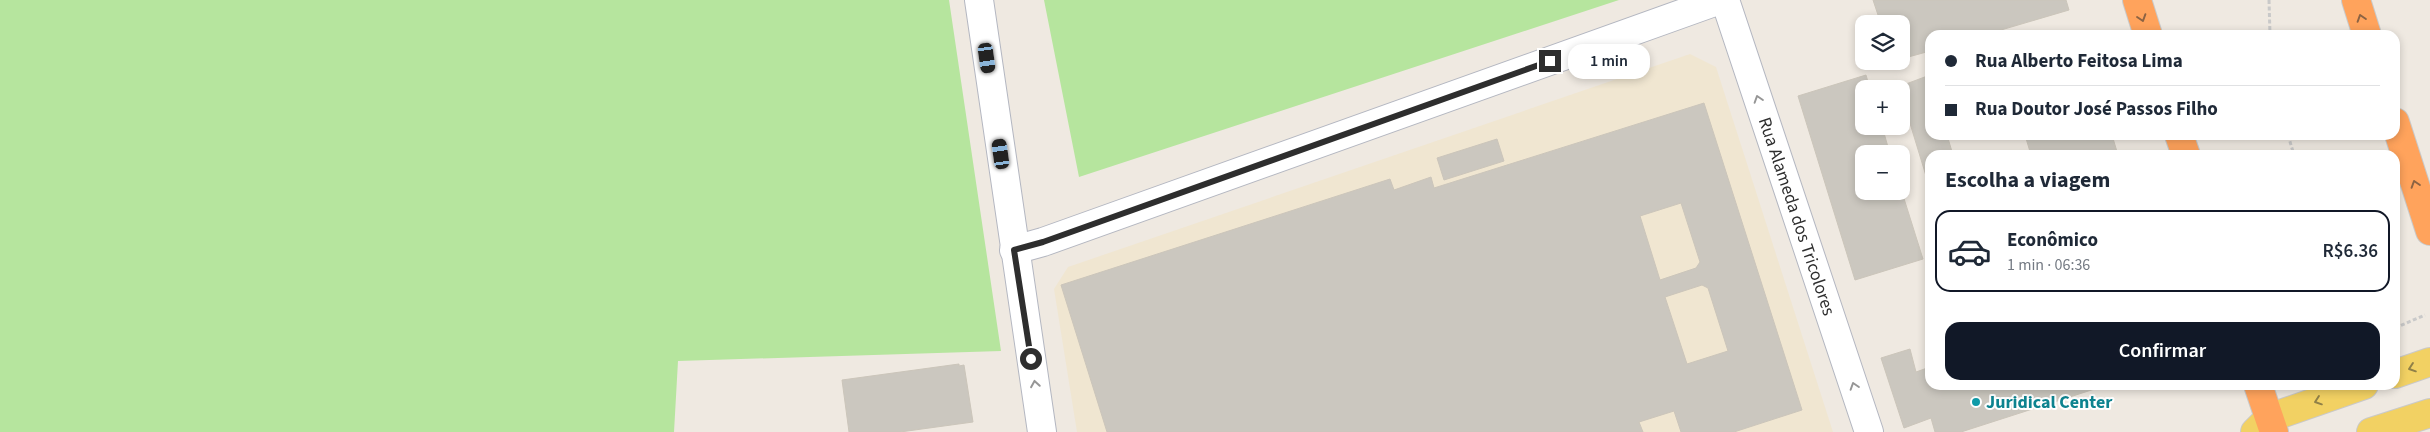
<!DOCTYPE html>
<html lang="pt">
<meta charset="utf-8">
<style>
body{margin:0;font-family:"Source Sans 3",sans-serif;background:#f6f6f7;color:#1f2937;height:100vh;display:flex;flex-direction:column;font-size:19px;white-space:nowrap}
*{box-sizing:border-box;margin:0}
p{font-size:16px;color:#747a83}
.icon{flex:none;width:28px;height:28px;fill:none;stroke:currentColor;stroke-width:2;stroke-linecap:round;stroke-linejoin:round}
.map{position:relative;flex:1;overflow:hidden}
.drawer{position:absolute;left:1925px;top:150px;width:475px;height:240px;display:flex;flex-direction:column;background:#fff;border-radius:15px;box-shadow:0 2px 8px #0003}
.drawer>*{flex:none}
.banner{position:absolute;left:1925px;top:30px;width:475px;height:110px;border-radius:15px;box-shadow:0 2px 8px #0003;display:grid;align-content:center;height:110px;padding:0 20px;background:#fff}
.buttons{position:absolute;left:1855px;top:15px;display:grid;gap:10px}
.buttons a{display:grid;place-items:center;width:55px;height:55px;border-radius:10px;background:#fff;box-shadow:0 2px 8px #0003;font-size:25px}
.end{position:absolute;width:22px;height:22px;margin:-11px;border:6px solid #2e2e2e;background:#fff;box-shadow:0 0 0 2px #fff}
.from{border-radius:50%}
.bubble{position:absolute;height:35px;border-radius:15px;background:#fff;box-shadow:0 2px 8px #0003;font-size:16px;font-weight:600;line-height:35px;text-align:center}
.car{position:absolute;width:15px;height:30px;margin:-15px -8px;border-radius:6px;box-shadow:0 0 4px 1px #0007;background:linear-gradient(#222 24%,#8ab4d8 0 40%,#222 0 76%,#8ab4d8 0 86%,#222 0)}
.banner b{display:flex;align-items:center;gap:18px;height:48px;font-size:19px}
.banner b+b{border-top:1px solid #e0e1e3}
.banner i{width:12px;height:12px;background:#1f2937}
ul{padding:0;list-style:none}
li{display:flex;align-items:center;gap:15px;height:82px;margin:0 10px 8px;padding:0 10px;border:2px solid #e0e1e3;border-radius:15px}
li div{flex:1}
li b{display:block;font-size:19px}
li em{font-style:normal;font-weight:600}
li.active{border-color:#111827}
li>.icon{width:45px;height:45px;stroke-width:1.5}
h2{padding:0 20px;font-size:22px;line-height:60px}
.cta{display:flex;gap:10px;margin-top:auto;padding:10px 20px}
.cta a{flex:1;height:58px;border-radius:15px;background:#111827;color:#fff;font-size:20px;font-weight:600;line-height:58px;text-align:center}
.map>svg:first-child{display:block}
.education{fill:#f0e6d1}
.green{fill:#b6e59e}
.building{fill:#cbc7bf;stroke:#cbc5ba;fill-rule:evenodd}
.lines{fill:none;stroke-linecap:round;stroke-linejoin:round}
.minor-casing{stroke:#b4b7c1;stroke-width:30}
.major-casing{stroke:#c9c9c9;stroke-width:30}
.highway-casing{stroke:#c9c9c9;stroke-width:30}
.path{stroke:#c9c9c9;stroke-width:3;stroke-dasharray:4 2.5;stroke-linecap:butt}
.minor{stroke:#fff;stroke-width:28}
.major{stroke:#f2d163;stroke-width:28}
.highway{stroke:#ffa35c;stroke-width:28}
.oneway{stroke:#8c6343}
.oneway2{stroke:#969696}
.oneway3{stroke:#908048}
.route{stroke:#2e2e2e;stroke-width:6}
.culture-dot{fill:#0f9aa8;stroke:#fff;stroke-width:2}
.labels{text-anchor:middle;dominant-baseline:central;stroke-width:4;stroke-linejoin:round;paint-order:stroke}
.street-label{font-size:18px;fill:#2e2e2e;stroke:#fff}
.culture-label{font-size:18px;font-weight:bold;fill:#0d838f;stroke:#fff;text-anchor:start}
</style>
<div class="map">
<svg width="2430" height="432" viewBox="0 0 2430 432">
<rect width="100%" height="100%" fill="#efe9e1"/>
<!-- education -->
<path class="education" d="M1690 54 1716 67 1833 432H1077L1054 289 1068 267Z"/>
<!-- green -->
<path class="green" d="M0 0H949L1001 351 678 361 674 432H0Z
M1044 0H1619L1079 177Z"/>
<!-- building -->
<path class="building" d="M1873 0H2066L2069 10 1984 35H1930V51L1901 59V24H1881Z
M1866 75 1870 89H1864V126H1882L1890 154H1864V191H1901V189L1923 259 1855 280 1798 96Z
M1930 75V135H1947L1953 155H1930V189L1902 97 1906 84Z
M1704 103 1802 410 1734 432H1681L1674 411 1639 422 1643 432H1107L1061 285 1390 179 1394 190 1431 177 1434 188ZM1681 203 1700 262 1696 268 1660 280 1640 216ZM1702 285 1708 288 1728 351 1687 364 1665 297Z
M2025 135H2112L2118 155H2031Z
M1497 139 1504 161 1444 180 1437 158Z
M1910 349 1916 372 1930 367V385H2107L1961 432H1935L1931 418 1904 428 1881 358Z
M959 364V366L964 365 973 422 900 432H849L842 380Z"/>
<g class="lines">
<defs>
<g id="minor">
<path d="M979 0 1042 432"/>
<path id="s1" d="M1725 0 1869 432"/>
<path d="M1014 250 1043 242 1720 0"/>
</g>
<path id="major" d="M2395 374 2430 362
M2255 432 2269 418 2364 385
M2371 432 2430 413"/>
<path id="highway" d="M2137 0 2148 35
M2356 0 2367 35
M2395 122 2430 231
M2179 135 2186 155
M2258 385 2274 432"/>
</defs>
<!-- minor casing -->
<use href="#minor" class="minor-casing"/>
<!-- major casing -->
<use href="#major" class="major-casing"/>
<!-- highway casing -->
<use href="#highway" class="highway-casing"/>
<!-- path -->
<path class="path" d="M2269 0 2270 35
M2288 135 2294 155
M2395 328 2425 315"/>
<!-- minor -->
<use href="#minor" class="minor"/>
<!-- major -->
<use href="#major" class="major"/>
<!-- highway -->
<use href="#highway" class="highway"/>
</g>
<!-- one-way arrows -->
<defs><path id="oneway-chevron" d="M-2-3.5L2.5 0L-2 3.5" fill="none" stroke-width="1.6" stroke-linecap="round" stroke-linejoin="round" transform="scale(1.25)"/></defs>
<g class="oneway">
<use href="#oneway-chevron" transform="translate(2142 18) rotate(72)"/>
<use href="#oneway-chevron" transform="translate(2361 18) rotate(-108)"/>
<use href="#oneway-chevron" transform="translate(2415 184) rotate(-108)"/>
</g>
<g class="oneway2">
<use href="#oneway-chevron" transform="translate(1758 99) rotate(-108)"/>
<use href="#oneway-chevron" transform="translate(1035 384) rotate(-99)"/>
<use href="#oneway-chevron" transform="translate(1854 386) rotate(-108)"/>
</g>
<g class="oneway3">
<use href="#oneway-chevron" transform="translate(2412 368) rotate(161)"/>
<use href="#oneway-chevron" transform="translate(2318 401) rotate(161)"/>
</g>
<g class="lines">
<!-- route -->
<path class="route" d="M1031 359 1014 250 1043 242 1550 61"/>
</g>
<!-- markers -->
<circle class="culture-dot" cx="1976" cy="402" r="5"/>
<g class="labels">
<!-- street labels -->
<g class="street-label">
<text stroke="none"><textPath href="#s1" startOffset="228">Rua Alameda dos Tricolores</textPath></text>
</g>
<!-- culture labels -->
<g class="culture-label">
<text x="1986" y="402">Juridical Center</text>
</g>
</g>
</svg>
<div class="buttons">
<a><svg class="icon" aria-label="layers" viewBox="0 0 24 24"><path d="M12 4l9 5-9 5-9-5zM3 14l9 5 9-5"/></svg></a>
<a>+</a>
<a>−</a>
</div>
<i class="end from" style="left:1031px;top:359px"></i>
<i class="end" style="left:1550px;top:61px"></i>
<div class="bubble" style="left:1568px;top:44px;width:82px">1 min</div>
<i class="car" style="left:987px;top:58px;rotate:172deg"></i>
<i class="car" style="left:1001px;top:154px;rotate:352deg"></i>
<div class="banner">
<b><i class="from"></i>Rua Alberto Feitosa Lima</b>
<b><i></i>Rua Doutor José Passos Filho</b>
</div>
<section class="drawer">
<h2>Escolha a viagem</h2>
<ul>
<li class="active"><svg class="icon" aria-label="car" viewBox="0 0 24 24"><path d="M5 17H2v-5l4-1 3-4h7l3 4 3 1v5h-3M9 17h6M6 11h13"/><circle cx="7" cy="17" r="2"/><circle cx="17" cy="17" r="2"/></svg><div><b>Econômico</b><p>1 min · 06:36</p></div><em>R$6.36</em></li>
</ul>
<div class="cta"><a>Confirmar</a></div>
</section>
</div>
